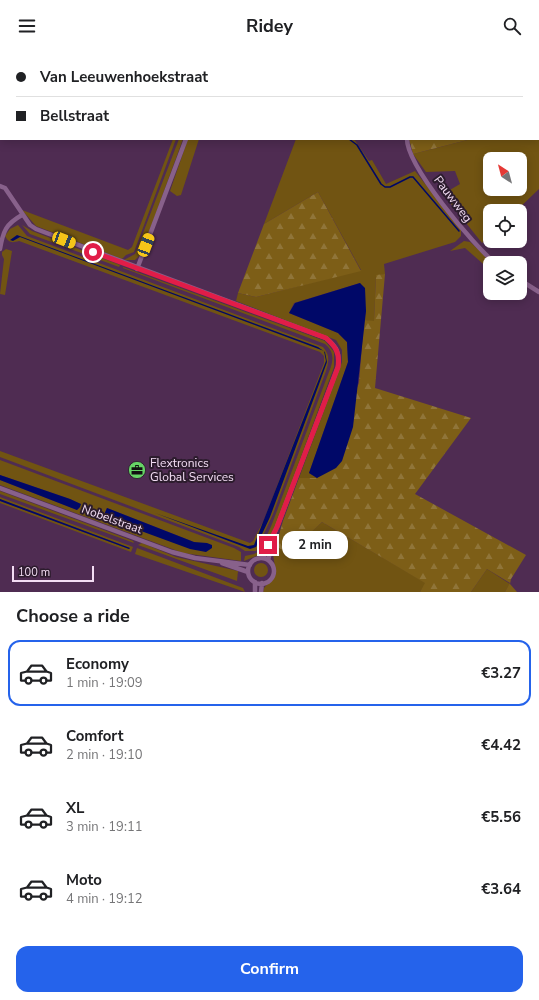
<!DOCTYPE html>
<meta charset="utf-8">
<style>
body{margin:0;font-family:"Nunito Sans",sans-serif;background:#f2f2f2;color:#202124;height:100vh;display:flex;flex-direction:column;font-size:15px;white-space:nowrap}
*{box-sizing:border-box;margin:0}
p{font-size:13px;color:#757577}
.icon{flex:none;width:22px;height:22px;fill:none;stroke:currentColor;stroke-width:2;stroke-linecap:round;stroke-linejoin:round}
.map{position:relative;height:540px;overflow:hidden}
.side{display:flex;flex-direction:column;background:#fff;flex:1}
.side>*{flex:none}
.top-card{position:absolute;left:0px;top:0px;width:539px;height:88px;box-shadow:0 2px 10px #0003;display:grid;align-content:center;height:88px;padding:0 16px;background:#fff}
.needle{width:26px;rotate:324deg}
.buttons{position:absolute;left:483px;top:100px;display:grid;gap:8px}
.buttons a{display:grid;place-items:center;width:44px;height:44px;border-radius:8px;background:#fff;box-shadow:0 2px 10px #0003;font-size:20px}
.scale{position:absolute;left:12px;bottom:10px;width:82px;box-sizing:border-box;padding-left:4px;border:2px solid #f3ddf4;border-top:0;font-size:11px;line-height:14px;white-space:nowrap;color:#f3ddf4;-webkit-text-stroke:3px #2c1c2d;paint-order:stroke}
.end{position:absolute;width:18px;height:18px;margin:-9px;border:5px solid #e11d48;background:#fff;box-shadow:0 0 0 2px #fff}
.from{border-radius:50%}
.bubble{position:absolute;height:28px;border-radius:12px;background:#fff;box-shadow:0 2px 10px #0003;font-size:13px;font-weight:700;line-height:28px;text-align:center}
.car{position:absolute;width:12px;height:24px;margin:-12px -6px;border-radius:5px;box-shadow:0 0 3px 1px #0007;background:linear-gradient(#f5c518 24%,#345 0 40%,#f5c518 0 76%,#345 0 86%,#f5c518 0)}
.top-card b{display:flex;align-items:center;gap:14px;height:38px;font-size:15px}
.top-card b+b{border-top:1px solid #e0e0e0}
.top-card i{width:10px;height:10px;background:#202124}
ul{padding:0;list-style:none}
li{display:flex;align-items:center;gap:12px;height:66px;margin:0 8px 6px;padding:0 8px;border:2px solid transparent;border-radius:12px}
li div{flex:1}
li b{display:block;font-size:15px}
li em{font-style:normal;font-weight:700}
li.current{border-color:#2563eb}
li>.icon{width:36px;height:36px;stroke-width:1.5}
h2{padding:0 16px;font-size:18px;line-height:48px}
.primary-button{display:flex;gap:8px;margin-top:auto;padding:8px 16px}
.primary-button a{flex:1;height:46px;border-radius:12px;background:#2563eb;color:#fff;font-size:16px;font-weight:700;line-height:46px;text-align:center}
header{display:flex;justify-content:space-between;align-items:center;height:52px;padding:0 16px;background:#fff;font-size:18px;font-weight:700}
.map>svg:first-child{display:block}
.grass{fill:#715412;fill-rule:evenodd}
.forest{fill:url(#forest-firs)}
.water{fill:#000868}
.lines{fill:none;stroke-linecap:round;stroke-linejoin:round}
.stream{stroke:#000868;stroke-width:1.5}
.minor{stroke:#88618b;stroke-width:4.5}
.tertiary{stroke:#88618b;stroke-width:6}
.rail-casing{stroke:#bea4c0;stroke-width:3}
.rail{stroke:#2c1c2d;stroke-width:1.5;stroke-dasharray:4.5;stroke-linecap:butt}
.route{stroke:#e11d48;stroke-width:5}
.labels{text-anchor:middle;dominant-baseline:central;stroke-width:4;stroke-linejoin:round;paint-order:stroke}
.street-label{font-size:12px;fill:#f3ddf4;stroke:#2c1c2d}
.poi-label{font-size:12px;fill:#f3ddf4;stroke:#2c1c2d;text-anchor:start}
</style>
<header><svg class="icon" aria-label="menu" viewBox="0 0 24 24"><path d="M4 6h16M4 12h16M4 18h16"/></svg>Ridey<svg class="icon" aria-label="search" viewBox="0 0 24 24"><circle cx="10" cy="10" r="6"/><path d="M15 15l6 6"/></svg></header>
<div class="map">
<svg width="539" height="540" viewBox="0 0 539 540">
<defs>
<pattern id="forest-firs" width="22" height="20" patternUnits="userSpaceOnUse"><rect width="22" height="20" fill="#7d5e17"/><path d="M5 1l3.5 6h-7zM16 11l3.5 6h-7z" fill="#907539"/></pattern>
</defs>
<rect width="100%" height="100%" fill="#4f2c52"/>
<!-- grass -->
<path class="grass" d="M539 71V137L516 159H490V183L482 191 443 142 460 132 455 119 426 120 413 102 471 87H538ZM490 107H520V137H490Z
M173 87H176L134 200 126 203 122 207 36 174 22 158 128 198 132 195Z
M179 87H183L141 202 135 208H124L135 202Z
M188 87H199L181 143 177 144 170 139Z
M296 87H354L369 109 372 108 386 132 415 119 461 178V184L455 190 384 212 385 222 376 224 374 270 364 268 366 259 360 231 294 251 289 261 338 281 347 290 348 310 309 421 317 426H299L342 310V298L336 288 236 249 238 241 256 245 361 218 318 140 264 172Z
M18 173 27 184 323 295C330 303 329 309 326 319L273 462 256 499H245L239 495 0 405V399L250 491 253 489 264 468 324 311V304L320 300 19 189C12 191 9 191 5 184L10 177Z
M22 173 32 179 120 213 119 215 30 182Z
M464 189 470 190 493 211H490V218L465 196 450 199Z
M6 197 12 199 5 243 0 242 4 207 2 203V200Z
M123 215 325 289 334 300V315L277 470 261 502 244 509 245 504 254 502 260 499 272 472 327 325C332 313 337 302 325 292L123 216Z
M0 408 234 496 241 500V509L183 501 0 433V428L77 458 80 455V452L70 447 0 423ZM107 456 194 490 103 465Z
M0 439 133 489 134 491 0 442Z
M0 445 133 495 131 500 0 451V449L129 497 130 496 0 447Z
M322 470 426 531 420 540H263L264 536 276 522 273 502 276 493 287 502Z
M142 491 176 505 238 519 237 529 138 493Z
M137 496 235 533 243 536 245 540 135 502Z
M254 518a7 7 0 1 1 14 0a7 7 0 1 1-14 0Z
M487 517 510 532 505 540H471Z"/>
<!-- forest -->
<path class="forest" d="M409 87H471L413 102Z
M318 140 361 219 256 245 238 241 264 172Z
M385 222 375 336 471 366 415 442 526 503 511 527 510 532 517 540H505L510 531 487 517 471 540H420L425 531 322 470 287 503 276 493 283 469 299 426H317L359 331 364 268 374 269 376 223Z"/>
<!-- water -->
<path class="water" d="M17 183 318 295 325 300 327 310 318 335 270 465 256 495 250 497 155 461 248 494 254 493 326 309 324 299 20 185 13 189 10 188Z
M360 231 365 236 366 259 353 375 342 409 336 416 317 426 309 421 348 310 347 290 338 281 289 261 295 251Z
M0 423 70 447 81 452 80 455 77 458 0 428Z
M0 447 130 496 129 497 0 449Z
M107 456 194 490 207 491 212 493V496L206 500 190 497 103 465Z"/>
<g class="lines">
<!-- stream -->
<path class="stream" d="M349 87 357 93 381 132 385 135H390L410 125H413L459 179"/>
<!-- minor -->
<path class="minor" d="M407 87C407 114 473 193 495 211
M0 134 5 136 30 173 36 177 326 286C337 295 340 301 338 315L277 475 263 506
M0 197C3 179 6 172 22 163
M137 217 186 87
M520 228 539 240
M0 436 172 500 195 506 250 513
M248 519a13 13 0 1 1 26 0a13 13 0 1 1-26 0Z
M268 508 275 483
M222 511 248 520
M255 540V530
M261 540 262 531"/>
<!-- tertiary -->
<path class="tertiary" d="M354 0 355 1
M0 13 1 14
M538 64H539"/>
<defs>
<path id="rail" d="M181 0 216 1
M538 10H539"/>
</defs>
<!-- rail casing -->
<use href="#rail" class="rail-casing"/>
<!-- rail -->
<use href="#rail" class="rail"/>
</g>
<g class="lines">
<!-- route -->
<path class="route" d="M93 200 326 286C336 295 340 301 338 315L277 475 268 493"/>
</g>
<!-- icons -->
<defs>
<symbol id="office-disc" viewBox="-11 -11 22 22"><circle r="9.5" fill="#66d466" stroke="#2c1c2d"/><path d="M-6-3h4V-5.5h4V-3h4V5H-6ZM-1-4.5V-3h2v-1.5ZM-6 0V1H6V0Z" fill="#111"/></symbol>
</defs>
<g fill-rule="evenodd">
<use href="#office-disc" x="127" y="408" width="20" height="20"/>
</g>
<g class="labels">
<!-- street labels -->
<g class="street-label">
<text transform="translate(453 147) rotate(53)">Pauwweg</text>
<text transform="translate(112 467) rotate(20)">Nobelstraat</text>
</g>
<!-- poi labels -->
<g class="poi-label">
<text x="150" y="411">Flextronics<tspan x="150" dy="14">Global Services</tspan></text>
</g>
</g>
</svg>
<div class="buttons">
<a><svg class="needle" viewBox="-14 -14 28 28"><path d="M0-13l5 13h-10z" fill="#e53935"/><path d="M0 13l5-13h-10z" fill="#757577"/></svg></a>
<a><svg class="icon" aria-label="locate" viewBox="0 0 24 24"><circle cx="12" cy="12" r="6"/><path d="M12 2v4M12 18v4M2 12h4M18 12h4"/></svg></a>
<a><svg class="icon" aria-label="layers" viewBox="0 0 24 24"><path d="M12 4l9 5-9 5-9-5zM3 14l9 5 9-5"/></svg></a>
</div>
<div class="scale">100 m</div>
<i class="end from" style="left:93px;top:200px"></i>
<i class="end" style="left:268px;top:493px"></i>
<div class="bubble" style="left:282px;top:479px;width:66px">2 min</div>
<i class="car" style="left:64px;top:188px;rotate:111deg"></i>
<i class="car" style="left:146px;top:193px;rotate:21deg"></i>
<div class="top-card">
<b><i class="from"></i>Van Leeuwenhoekstraat</b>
<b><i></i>Bellstraat</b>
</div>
</div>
<section class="side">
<h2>Choose a ride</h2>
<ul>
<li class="current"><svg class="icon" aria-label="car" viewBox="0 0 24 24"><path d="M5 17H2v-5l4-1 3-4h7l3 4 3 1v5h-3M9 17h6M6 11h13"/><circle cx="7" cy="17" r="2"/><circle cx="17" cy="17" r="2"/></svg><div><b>Economy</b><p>1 min · 19:09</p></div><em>€3.27</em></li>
<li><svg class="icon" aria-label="car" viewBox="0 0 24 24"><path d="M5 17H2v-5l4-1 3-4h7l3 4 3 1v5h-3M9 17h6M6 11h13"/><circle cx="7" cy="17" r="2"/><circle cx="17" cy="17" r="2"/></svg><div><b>Comfort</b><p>2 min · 19:10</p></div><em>€4.42</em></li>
<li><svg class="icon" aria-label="car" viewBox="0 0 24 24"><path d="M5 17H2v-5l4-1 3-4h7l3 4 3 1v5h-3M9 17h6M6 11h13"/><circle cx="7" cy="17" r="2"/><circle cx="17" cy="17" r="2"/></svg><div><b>XL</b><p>3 min · 19:11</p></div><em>€5.56</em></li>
<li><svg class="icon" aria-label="car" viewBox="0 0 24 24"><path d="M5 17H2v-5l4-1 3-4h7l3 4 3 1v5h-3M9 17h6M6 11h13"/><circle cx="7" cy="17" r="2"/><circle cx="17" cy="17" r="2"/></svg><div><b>Moto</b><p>4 min · 19:12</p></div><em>€3.64</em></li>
</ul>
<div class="primary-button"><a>Confirm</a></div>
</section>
